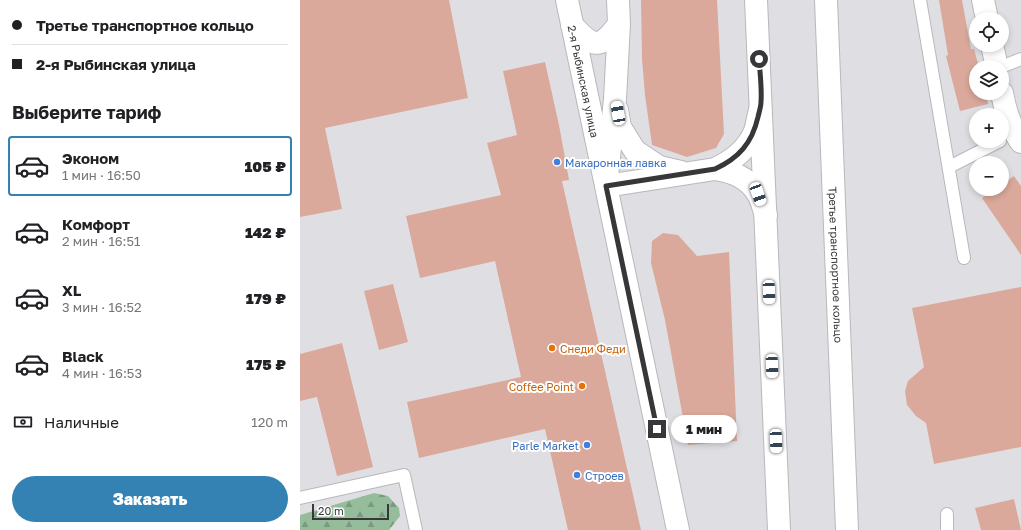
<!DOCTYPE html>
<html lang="ru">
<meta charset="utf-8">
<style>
body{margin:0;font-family:"Golos Text",sans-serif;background:#f2f2f2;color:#202124;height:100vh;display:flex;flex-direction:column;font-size:15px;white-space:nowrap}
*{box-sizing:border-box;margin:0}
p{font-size:13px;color:#757577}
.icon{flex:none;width:22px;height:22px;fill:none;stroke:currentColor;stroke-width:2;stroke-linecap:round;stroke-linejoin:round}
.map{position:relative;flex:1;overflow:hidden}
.side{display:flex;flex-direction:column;background:#fff;width:300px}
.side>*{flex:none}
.guide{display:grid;align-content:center;height:88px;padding:0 12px;background:#fff}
.buttons{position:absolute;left:669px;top:12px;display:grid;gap:8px}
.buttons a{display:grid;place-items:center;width:40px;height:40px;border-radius:50%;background:#fff;box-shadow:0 2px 6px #0003;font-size:20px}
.scale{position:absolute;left:12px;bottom:10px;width:77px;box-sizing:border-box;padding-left:4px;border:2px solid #373739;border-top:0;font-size:11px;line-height:14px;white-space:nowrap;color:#373739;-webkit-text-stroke:3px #fff;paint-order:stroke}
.end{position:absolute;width:18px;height:18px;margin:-9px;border:5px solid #373739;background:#fff;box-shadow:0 0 0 2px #fff}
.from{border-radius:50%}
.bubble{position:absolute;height:28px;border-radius:14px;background:#fff;box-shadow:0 2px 6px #0003;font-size:13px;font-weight:800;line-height:28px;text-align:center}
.car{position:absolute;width:12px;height:24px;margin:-12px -6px;border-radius:5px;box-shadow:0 0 3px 1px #0007;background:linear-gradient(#fff 24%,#345 0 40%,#fff 0 76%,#345 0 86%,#fff 0)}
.guide b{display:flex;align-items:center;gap:14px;height:38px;font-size:15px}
.guide b+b{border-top:1px solid #e0e0e0}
.guide i{width:10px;height:10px;background:#202124}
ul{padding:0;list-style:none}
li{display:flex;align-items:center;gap:12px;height:60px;margin:0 8px 6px;padding:0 4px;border:2px solid transparent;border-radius:4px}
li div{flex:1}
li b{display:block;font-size:15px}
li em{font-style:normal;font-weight:800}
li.current{border-color:#3482b4}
li>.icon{width:36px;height:36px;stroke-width:1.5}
h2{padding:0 12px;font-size:18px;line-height:48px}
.pay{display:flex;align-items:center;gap:10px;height:44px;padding:0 12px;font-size:15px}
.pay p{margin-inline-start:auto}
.action{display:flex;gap:8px;margin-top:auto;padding:8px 12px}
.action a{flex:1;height:46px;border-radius:24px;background:#3482b4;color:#fff;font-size:16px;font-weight:800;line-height:46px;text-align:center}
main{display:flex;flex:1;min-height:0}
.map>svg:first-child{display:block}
.forest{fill:url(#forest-firs)}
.building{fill:#daa99b}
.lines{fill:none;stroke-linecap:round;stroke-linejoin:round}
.lane-casing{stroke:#b8b8bc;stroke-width:14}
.street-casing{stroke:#b8b8bc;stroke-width:24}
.secondary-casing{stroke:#b8b8bc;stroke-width:24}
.primary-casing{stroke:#b8b8bc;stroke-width:24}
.lane{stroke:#fff;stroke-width:12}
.street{stroke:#fff;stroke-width:22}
.secondary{stroke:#fff;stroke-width:22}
.primary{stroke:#fff;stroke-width:22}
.route{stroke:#373739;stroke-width:5}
.shop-dot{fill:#3f7fe0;stroke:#fff;stroke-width:1.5}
.food-dot{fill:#e8710a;stroke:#fff;stroke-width:1.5}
.labels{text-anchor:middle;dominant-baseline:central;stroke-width:4;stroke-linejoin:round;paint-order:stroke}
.street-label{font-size:11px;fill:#373739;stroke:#fff}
.shop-label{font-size:11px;fill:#366cbe;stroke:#fff;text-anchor:start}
.food-label{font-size:11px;fill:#c56008;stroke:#fff;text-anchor:start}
</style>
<main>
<section class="side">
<div class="guide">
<b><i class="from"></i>Третье транспортное кольцо</b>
<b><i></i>2-я Рыбинская улица</b>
</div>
<h2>Выберите тариф</h2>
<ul>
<li class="current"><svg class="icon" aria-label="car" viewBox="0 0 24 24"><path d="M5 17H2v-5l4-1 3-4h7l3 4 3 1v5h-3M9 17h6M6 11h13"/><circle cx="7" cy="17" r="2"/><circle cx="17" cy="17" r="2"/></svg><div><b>Эконом</b><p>1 мин · 16:50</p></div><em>105 ₽</em></li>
<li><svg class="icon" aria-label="car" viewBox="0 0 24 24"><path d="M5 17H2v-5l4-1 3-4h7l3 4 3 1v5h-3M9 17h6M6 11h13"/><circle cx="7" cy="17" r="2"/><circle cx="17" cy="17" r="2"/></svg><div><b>Комфорт</b><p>2 мин · 16:51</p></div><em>142 ₽</em></li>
<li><svg class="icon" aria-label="car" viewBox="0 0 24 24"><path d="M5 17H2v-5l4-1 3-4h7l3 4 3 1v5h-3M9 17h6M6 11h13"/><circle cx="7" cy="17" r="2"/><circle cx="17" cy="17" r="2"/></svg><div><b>XL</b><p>3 мин · 16:52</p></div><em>179 ₽</em></li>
<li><svg class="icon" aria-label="car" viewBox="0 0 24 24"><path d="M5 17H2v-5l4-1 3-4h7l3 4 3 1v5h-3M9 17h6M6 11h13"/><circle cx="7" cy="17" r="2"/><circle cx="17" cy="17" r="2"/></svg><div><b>Black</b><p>4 мин · 16:53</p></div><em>175 ₽</em></li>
</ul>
<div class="pay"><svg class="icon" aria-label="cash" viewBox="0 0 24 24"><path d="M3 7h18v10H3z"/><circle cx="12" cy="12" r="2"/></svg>Наличные<p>120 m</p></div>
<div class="action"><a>Заказать</a></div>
</section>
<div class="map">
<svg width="721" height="530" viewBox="0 0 721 530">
<defs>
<pattern id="forest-firs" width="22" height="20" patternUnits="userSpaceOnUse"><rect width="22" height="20" fill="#95bc9b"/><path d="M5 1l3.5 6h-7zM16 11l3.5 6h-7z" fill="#7a9a7f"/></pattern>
</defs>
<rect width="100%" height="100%" fill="#dfdfe3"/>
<!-- forest -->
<path class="forest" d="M74 493 88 496 99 508 100 516 89 530H0V515Z"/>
<!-- building -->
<path class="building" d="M0 0H149L168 98 25 128 42 209 0 217Z
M341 0H417L424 134 416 148 387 157 352 145 345 95 342 59Z
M639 0H662L671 49H674L679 67H676V93H686L688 104 660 111 646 56 648 55Z
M245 62 259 125 269 180 262 181 341 530H268L245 429 119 458 107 402 221 377 195 261 120 278 106 216 201 195 187 143 217 135 203 71Z
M714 176 721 186V255L682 198 695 189H702V184Z
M363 233 378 235 397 256 429 252 437 441 388 445 365 320 351 263 352 241Z
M93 284 108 342 79 350 64 291Z
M721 287V447L634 464 626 423 616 416 607 405 605 391 608 381 624 367 612 308Z
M42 343 73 467 37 476 17 397 0 401V354Z
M714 499 721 530H681L675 508Z"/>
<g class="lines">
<defs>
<path id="lane" d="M620 0 664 258
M701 67 721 59
M649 167 700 141
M0 498 104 475 116 530
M647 530V514"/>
<g id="street">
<path id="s1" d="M267 0 305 181"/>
</g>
<path id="secondary" d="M318 0 319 24 315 99 306 186 378 530
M683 0 687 19
M272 25C293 48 300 50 319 24
M692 45 697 67
M702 93C705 110 711 128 721 142
M317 110 320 127 335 151 359 167 381 172
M415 169C431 171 449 178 458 194 462 200 463 208 466 215
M306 186 415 169C432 161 448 149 455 131 457 125 458 117 460 110"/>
<g id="primary">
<path d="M456 0 479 530"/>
<path id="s2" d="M526 0 547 530"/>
</g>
</defs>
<!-- lane casing -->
<use href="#lane" class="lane-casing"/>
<!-- street casing -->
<use href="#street" class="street-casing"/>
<!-- secondary casing -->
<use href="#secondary" class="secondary-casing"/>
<!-- primary casing -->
<use href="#primary" class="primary-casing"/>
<!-- lane -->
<use href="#lane" class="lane"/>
<!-- street -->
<use href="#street" class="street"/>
<!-- secondary -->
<use href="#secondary" class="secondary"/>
<!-- primary -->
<use href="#primary" class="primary"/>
</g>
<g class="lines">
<!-- route -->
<path class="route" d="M357 429 306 186 415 169C439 158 452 143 458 117 459 112 461 107 461 102 462 88 460 73 459 59"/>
</g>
<!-- markers -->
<g class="shop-dot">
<circle cx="257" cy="162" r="4"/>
<circle cx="287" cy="445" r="4"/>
<circle cx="277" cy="475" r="4"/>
</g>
<g class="food-dot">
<circle cx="252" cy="348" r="4"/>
<circle cx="282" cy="386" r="4"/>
</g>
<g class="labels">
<!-- street labels -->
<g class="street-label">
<text stroke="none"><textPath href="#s1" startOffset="83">2-я Рыбинская улица</textPath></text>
<text stroke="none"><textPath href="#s2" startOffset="265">Третье транспортное кольцо</textPath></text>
</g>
<!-- shop labels -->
<g class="shop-label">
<text x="265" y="162">Макаронная лавка</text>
<text x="279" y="445" text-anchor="end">Parle Market</text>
<text x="285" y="475">Строев</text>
</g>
<!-- food labels -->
<g class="food-label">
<text x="260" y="348">Снеди Феди</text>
<text x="274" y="386" text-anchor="end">Coffee Point</text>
</g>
</g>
</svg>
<div class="buttons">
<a><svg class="icon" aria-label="locate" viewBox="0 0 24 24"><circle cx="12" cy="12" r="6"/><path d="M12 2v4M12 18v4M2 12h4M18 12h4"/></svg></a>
<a><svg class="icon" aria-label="layers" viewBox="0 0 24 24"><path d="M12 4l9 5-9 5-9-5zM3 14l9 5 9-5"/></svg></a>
<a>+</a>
<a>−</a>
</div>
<div class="scale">20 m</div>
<i class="end from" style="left:459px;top:59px"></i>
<i class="end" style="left:357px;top:429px"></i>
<div class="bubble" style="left:371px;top:415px;width:66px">1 мин</div>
<i class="car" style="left:318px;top:113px;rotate:350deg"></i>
<i class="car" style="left:458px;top:194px;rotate:160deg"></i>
<i class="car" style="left:469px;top:292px;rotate:178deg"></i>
<i class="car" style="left:472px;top:366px;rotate:178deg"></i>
<i class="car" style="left:476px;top:441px;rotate:178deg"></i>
</div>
</main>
